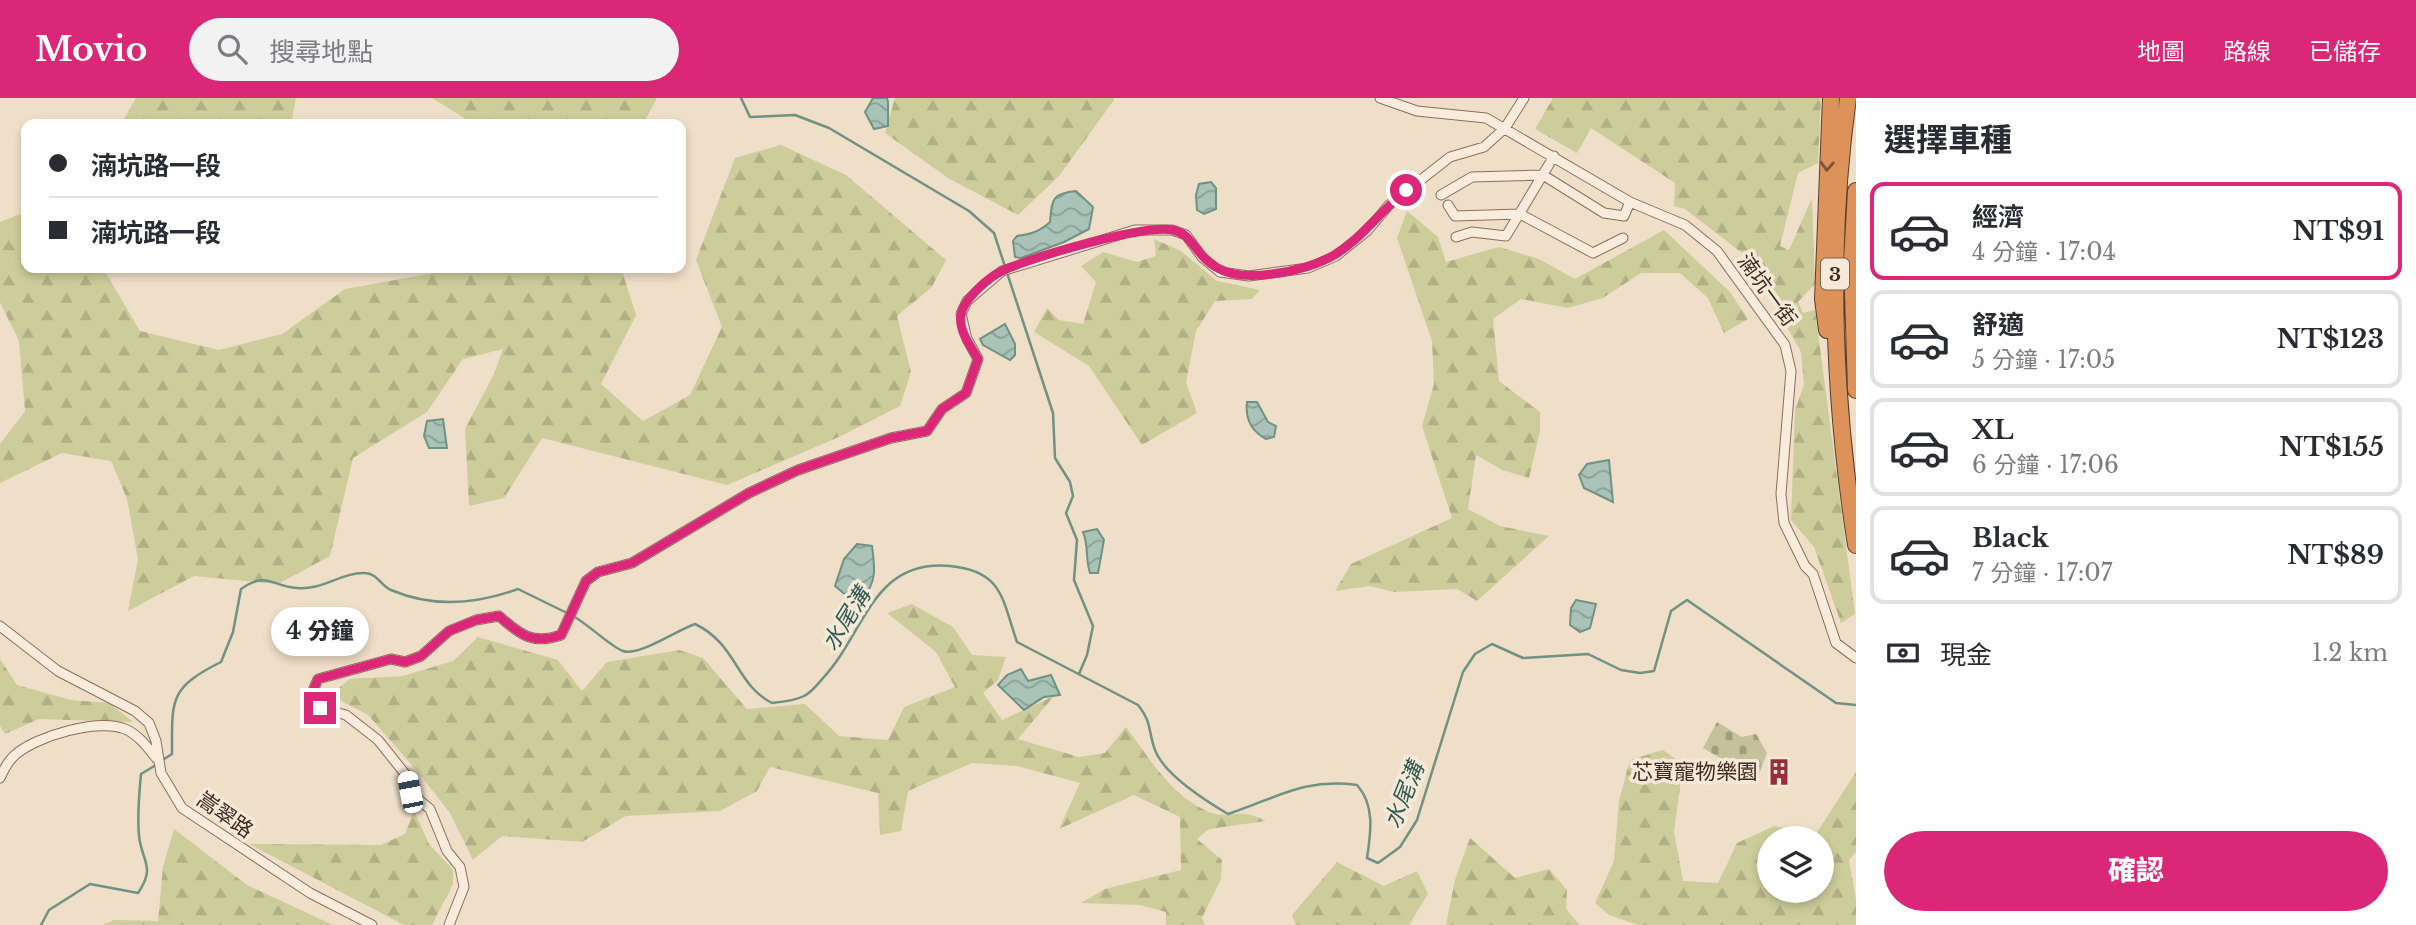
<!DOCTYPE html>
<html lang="zh-TW">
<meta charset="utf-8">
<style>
body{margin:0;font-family:"Libre Baskerville","Noto Sans TC",serif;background:#f2f2f3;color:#2b2b33;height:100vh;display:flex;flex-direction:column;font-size:26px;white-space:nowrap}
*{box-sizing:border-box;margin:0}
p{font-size:23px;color:#7c7c81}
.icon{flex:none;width:38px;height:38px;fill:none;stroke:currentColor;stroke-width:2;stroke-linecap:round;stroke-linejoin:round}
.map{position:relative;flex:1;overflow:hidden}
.sheet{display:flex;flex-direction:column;background:#fff;width:560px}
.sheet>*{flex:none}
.banner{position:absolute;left:21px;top:21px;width:665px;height:154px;border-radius:14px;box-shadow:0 4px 10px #0003;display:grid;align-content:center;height:154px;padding:0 28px;background:#fff}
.fabs{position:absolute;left:1757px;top:728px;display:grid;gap:14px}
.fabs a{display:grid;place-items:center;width:77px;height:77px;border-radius:50%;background:#fff;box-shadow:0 4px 10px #0003;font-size:35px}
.end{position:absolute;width:32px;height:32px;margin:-16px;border:9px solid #db2777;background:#fff;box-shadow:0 0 0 4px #fff}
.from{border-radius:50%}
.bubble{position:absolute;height:49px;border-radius:24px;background:#fff;box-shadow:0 4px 10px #0003;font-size:23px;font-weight:800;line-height:49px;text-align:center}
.car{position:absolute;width:21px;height:42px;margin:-21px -10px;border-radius:9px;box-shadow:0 0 5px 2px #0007;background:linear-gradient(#fff 24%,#345 0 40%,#fff 0 76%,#345 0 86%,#fff 0)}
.banner b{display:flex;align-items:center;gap:24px;height:66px;font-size:26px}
.banner b+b{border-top:2px solid #e1e1e2}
.banner i{width:18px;height:18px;background:#2b2b33}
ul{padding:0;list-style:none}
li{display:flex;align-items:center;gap:21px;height:98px;margin:0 14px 10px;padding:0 14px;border:4px solid #e1e1e2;border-radius:14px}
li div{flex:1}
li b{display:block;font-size:26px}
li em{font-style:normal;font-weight:800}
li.active{border-color:#db2777}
li>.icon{width:63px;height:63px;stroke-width:1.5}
h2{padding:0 28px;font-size:32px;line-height:84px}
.pay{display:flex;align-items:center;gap:18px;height:77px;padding:0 28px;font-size:26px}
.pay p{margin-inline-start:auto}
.button{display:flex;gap:14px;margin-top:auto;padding:14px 28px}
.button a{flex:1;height:80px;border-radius:42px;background:#db2777;color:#fff;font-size:28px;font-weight:800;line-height:80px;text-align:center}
header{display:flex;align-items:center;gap:42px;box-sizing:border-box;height:98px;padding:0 35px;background:#db2777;color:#fff}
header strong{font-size:33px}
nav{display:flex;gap:38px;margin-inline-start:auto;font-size:24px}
.search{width:490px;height:63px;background:#f2f2f3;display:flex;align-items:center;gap:18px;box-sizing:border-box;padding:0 24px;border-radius:38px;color:#7c7c81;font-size:26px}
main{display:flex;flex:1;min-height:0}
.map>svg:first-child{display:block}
.forest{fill:url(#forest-firs);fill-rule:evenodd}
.cemetery{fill:url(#cemetery-stones)}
.water{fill:url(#water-waves);stroke:#6f9284;stroke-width:2}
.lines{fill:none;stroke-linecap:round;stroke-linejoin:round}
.stream{stroke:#6f9284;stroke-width:2.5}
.minor-casing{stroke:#8b6f5d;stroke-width:11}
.motorway-casing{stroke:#593e31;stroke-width:18}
.minor{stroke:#f9ecdc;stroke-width:9}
.motorway{stroke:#dd925a;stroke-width:16}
.oneway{stroke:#7c5437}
.route{stroke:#db2777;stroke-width:9}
.labels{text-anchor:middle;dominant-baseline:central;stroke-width:7;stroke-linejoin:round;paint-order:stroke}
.shield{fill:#f6e9d8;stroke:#746357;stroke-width:2}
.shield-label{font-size:19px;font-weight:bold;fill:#3c2a20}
.street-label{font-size:21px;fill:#3c2a20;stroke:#f6e9d8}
.poi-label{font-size:21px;fill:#3c2a20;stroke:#f6e9d8;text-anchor:end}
.water-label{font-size:23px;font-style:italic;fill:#305b53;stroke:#f6e9d8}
</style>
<header>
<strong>Movio</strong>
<div class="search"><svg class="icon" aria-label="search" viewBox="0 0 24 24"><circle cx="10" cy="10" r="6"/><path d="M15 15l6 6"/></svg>搜尋地點</div>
<nav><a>地圖</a><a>路線</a><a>已儲存</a></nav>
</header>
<main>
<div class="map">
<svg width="1856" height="827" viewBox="0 0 1856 827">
<defs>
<pattern id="forest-firs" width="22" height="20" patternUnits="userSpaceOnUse" patternTransform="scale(1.75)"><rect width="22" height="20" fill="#cdcd9b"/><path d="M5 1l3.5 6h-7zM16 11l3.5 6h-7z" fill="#b1b085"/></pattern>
<pattern id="cemetery-stones" width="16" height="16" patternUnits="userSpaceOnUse" patternTransform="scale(1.75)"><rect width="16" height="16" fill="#c3c29a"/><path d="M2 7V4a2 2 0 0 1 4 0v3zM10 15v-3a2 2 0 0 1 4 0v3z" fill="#a09e7d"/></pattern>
<pattern id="water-waves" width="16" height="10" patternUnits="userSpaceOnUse" patternTransform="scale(1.75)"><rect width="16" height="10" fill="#a9c3b8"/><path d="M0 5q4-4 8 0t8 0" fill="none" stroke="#8b9f95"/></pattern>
</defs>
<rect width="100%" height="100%" fill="#efdec8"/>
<!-- forest -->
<path class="forest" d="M136 0H296L291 26H121Z
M432 0H657L643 26H487L466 21Z
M895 0H1114V2L1059 78 1018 117 948 80 885 35Z
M1553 0H1821L1818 65 1798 75 1780 148 1789 152 1812 100 1815 186 1798 204 1803 215 1815 212 1855 516 1841 525 1814 449 1791 422 1795 312 1804 287 1801 254 1785 225 1779 199 1742 155 1685 111 1674 108 1675 85 1591 30 1577 55 1535 31Z
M781 47 846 77 946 162 932 189 897 218 911 274 900 308 839 339 727 387 542 340 504 400 469 408 465 331 494 276 503 251 463 261 427 314 353 360 330 458 278 486 194 478 128 513 138 461 127 401 111 363 62 355 0 385V346L25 313 19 243 0 204V124L26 114V170H103L140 233 219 252 282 236 345 191 462 170H621L636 217 601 286 643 323 690 297 722 229 696 162 735 60Z
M1407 113 1438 139 1446 164 1499 149 1539 161 1575 181 1664 132 1730 194 1748 221 1724 235 1708 200 1680 175H1641L1603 200 1568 210 1521 201 1493 221 1499 283 1540 314V333L1529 380 1502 372 1476 357 1468 411 1500 428 1549 438 1477 503 1457 491 1394 494 1370 488 1335 493 1351 466 1452 420 1422 328 1434 286 1432 243 1397 140Z
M1154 141 1181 153 1217 183 1260 192 1252 201 1215 203 1196 233 1186 284 1197 315 1142 347 1089 268 1034 234 1047 210 1059 222 1083 226 1096 184 1081 168 1103 154 1137 164 1156 158Z
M912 506 953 529 972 557 1006 559 998 582 983 595 1002 622 1054 598 1018 641 1079 659 1105 655 1126 629C1150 661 1171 698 1209 714 1227 722 1240 708 1266 723L1209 731 1197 741 1222 762 1221 781 1202 820 1205 827H1166V814L1140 807 1081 805 1105 791 1181 772 1180 719 1134 697 1059 731 1080 685 1017 668 972 665 908 693 901 733 880 737 878 695 770 669 757 693 720 713 626 718 582 744 502 738 473 762 450 715 417 673 368 617 330 597 350 581 403 578 453 563 478 539 558 562 582 593 607 564 679 552 703 560 747 611 805 606 839 638 888 642 904 609 955 589 936 554 887 515Z
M0 561 17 587 71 602 109 605 133 624 39 621 5 636 0 628Z
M1663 652 1683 666 1674 734 1683 783 1718 785 1737 745 1774 728 1816 736 1856 674V754L1849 762 1856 802V827H1638L1609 817 1595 805 1614 763 1619 703 1630 662ZM1769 740H1822V793H1769Z
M414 712 429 746 453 772V786L432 827H404L249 746 381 747 405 736Z
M174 731 247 787 333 827H103L114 822 158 823 163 769Z
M1470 740 1515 780 1549 771 1567 792 1566 811 1580 827H1446L1455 782Z
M1337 764 1384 788 1417 773 1428 796 1409 827H1296L1292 817Z"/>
<!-- cemetery -->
<path class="cemetery" d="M1717 624 1742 639 1756 636 1767 655 1757 682 1703 650Z"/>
<!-- water -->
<path class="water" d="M873 0H887L888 4V28L874 31 865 14Z
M1211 84 1216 90V111L1204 116 1197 112 1196 97 1199 86Z
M1076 93 1093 109 1089 131 1064 144 1021 160 1015 159 1013 143 1017 138C1031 136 1039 134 1050 124 1052 103 1051 95 1076 93Z
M1005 226 1015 246V257L1010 262 983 247 980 241Z
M1247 304H1257L1268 324 1276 328 1274 339 1266 341C1251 333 1245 321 1247 304Z
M443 321 447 350H429L424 338 427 323Z
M1609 362 1613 404 1584 390 1579 377 1587 366Z
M1097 431 1104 442 1098 475H1090C1085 460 1089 448 1083 434Z
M857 446 872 448C875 470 877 484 862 501L847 498 835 488 844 461Z
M1576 502 1596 506 1590 530 1580 534 1570 527 1571 510Z
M1021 571 1028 583 1051 577 1060 597 1044 599 1024 612 998 587 1007 577Z"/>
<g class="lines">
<!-- stream -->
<path class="stream" d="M741 0 750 19 795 17 829 30 969 113 994 135 1053 315 1055 360 1070 384 1073 398 1066 415 1077 442 1074 482 1093 528 1087 557 1079 576
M573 518C588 526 611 549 623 553 638 559 677 532 695 526 737 546 736 587 772 605 782 604 794 603 804 598 811 595 818 586 823 580 866 534 872 461 950 468 1003 473 1002 501 1017 544L1138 607C1152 624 1148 633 1155 652 1164 676 1206 703 1228 716 1277 700 1303 680 1357 687 1375 707 1371 734 1367 760L1378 765 1400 749 1417 722 1463 574 1475 556 1492 546 1523 560 1588 556 1621 572 1640 575 1654 573 1671 513 1687 502 1836 605 1856 607
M161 663 172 656C172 601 169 590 221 564L233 534 241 491C267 473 271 488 297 490 321 493 342 474 365 475 377 475 381 488 391 492 433 510 477 506 518 491L567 515
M41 827 49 812 90 786 138 795C156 769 142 764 139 738 137 717 139 697 141 676L156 667"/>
<defs>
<path id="minor" d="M1380 0 1417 13 1486 20 1630 104 1685 127 1717 153 1785 247 1791 273 1781 396 1784 425 1805 468 1813 476 1836 545 1856 560
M1441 97 1472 79 1543 77 1604 115 1624 118 1630 104
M1448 107 1455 118 1520 116 1593 155 1623 140
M1456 139 1472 134 1506 138 1554 58
M0 528 58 573 135 613 149 625 156 643 161 675 182 710 310 795 372 827
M0 680C4 671 8 663 15 657 36 638 99 620 125 631 139 637 148 650 157 661
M449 827 464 789 460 769 447 753 430 711 409 694 406 677 378 642 346 617 320 610 309 602 318 581 391 561 405 564 421 558 449 533 476 522 499 518C520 537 533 547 561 537L586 483 598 474 632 465 749 395 798 372 891 340 927 333 942 311 966 295 978 261 967 241 961 216 967 203 1002 173 1135 132H1172L1186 137 1202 159 1220 174 1249 178 1308 170 1336 158 1367 133 1389 107 1450 59 1484 49 1505 30 1524 0"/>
<path id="motorway" d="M1848 0C1827 149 1833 298 1856 447
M1856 93 1852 163 1856 292
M1827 232 1823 201 1831 0"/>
</defs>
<!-- minor casing -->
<use href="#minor" class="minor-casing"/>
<!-- motorway casing -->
<use href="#motorway" class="motorway-casing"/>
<!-- minor -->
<use href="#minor" class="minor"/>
<!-- motorway -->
<use href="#motorway" class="motorway"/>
</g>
<!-- one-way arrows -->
<defs><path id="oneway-chevron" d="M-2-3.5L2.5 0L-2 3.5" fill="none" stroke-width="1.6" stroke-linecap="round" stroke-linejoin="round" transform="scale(1.75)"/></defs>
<use class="oneway" href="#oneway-chevron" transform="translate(1827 68) rotate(93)"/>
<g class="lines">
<!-- route -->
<path class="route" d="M320 610 309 602 318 581 391 561 405 564 421 558 449 533 476 522 499 518C520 537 533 547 561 537L586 483 598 474 632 465 749 395 798 372 891 340 927 333 942 311 966 295 978 261C971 249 958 232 961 217 963 201 990 178 1004 172 1035 159 1142 126 1173 132 1187 135 1191 145 1200 155 1218 178 1245 180 1272 176 1348 166 1354 138 1406 92"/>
</g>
<!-- icons -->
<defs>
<symbol id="building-bare" viewBox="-9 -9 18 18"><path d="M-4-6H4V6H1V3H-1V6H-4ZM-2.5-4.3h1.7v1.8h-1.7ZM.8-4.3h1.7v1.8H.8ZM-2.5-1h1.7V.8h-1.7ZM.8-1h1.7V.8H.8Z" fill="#9a2d3c" stroke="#f6e9d8" stroke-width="2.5" paint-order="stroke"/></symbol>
</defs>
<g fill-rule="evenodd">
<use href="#building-bare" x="1760" y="655" width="38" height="38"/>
</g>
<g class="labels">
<!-- shield labels -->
<rect class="shield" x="1821" y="160.5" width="28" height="31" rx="5"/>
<g class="shield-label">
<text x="1835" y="176">3</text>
</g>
<!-- street labels -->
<g class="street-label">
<text transform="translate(1767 192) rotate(54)">湳坑一街</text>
<text transform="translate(225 717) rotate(35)">嵩翠路</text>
</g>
<!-- poi labels -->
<g class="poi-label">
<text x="1758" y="674">芯寶寵物樂園</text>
</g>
<!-- water labels -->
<g class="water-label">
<text transform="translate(846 521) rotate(-58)">水尾溝</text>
<text transform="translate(1404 697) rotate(-68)">水尾溝</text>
</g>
</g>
</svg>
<div class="fabs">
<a><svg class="icon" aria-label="layers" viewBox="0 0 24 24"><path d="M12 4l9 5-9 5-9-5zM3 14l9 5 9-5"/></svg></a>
</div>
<i class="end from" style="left:1406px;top:92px"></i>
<i class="end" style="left:320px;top:610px"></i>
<div class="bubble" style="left:271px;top:509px;width:98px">4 分鐘</div>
<i class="car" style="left:410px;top:694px;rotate:349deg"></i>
<div class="banner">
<b><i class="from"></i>湳坑路一段</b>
<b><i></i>湳坑路一段</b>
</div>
</div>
<section class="sheet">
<h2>選擇車種</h2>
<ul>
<li class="active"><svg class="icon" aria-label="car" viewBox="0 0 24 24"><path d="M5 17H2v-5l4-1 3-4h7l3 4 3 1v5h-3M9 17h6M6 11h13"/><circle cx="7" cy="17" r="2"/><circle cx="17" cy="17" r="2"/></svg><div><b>經濟</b><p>4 分鐘 · 17:04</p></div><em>NT$91</em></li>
<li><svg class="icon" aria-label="car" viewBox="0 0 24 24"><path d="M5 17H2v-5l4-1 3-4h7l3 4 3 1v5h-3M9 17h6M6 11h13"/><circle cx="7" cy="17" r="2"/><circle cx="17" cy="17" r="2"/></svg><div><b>舒適</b><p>5 分鐘 · 17:05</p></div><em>NT$123</em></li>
<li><svg class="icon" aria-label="car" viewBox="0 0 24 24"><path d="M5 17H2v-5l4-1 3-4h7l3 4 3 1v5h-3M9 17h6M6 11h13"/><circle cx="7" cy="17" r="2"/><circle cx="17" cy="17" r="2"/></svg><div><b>XL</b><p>6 分鐘 · 17:06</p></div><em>NT$155</em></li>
<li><svg class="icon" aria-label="car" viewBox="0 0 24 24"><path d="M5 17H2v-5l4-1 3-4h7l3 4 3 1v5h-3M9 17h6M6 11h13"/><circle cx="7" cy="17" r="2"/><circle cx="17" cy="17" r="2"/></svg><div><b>Black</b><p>7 分鐘 · 17:07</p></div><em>NT$89</em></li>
</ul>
<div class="pay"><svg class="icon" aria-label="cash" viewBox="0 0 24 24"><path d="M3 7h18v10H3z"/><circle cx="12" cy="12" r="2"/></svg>現金<p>1.2 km</p></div>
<div class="button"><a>確認</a></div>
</section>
</main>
